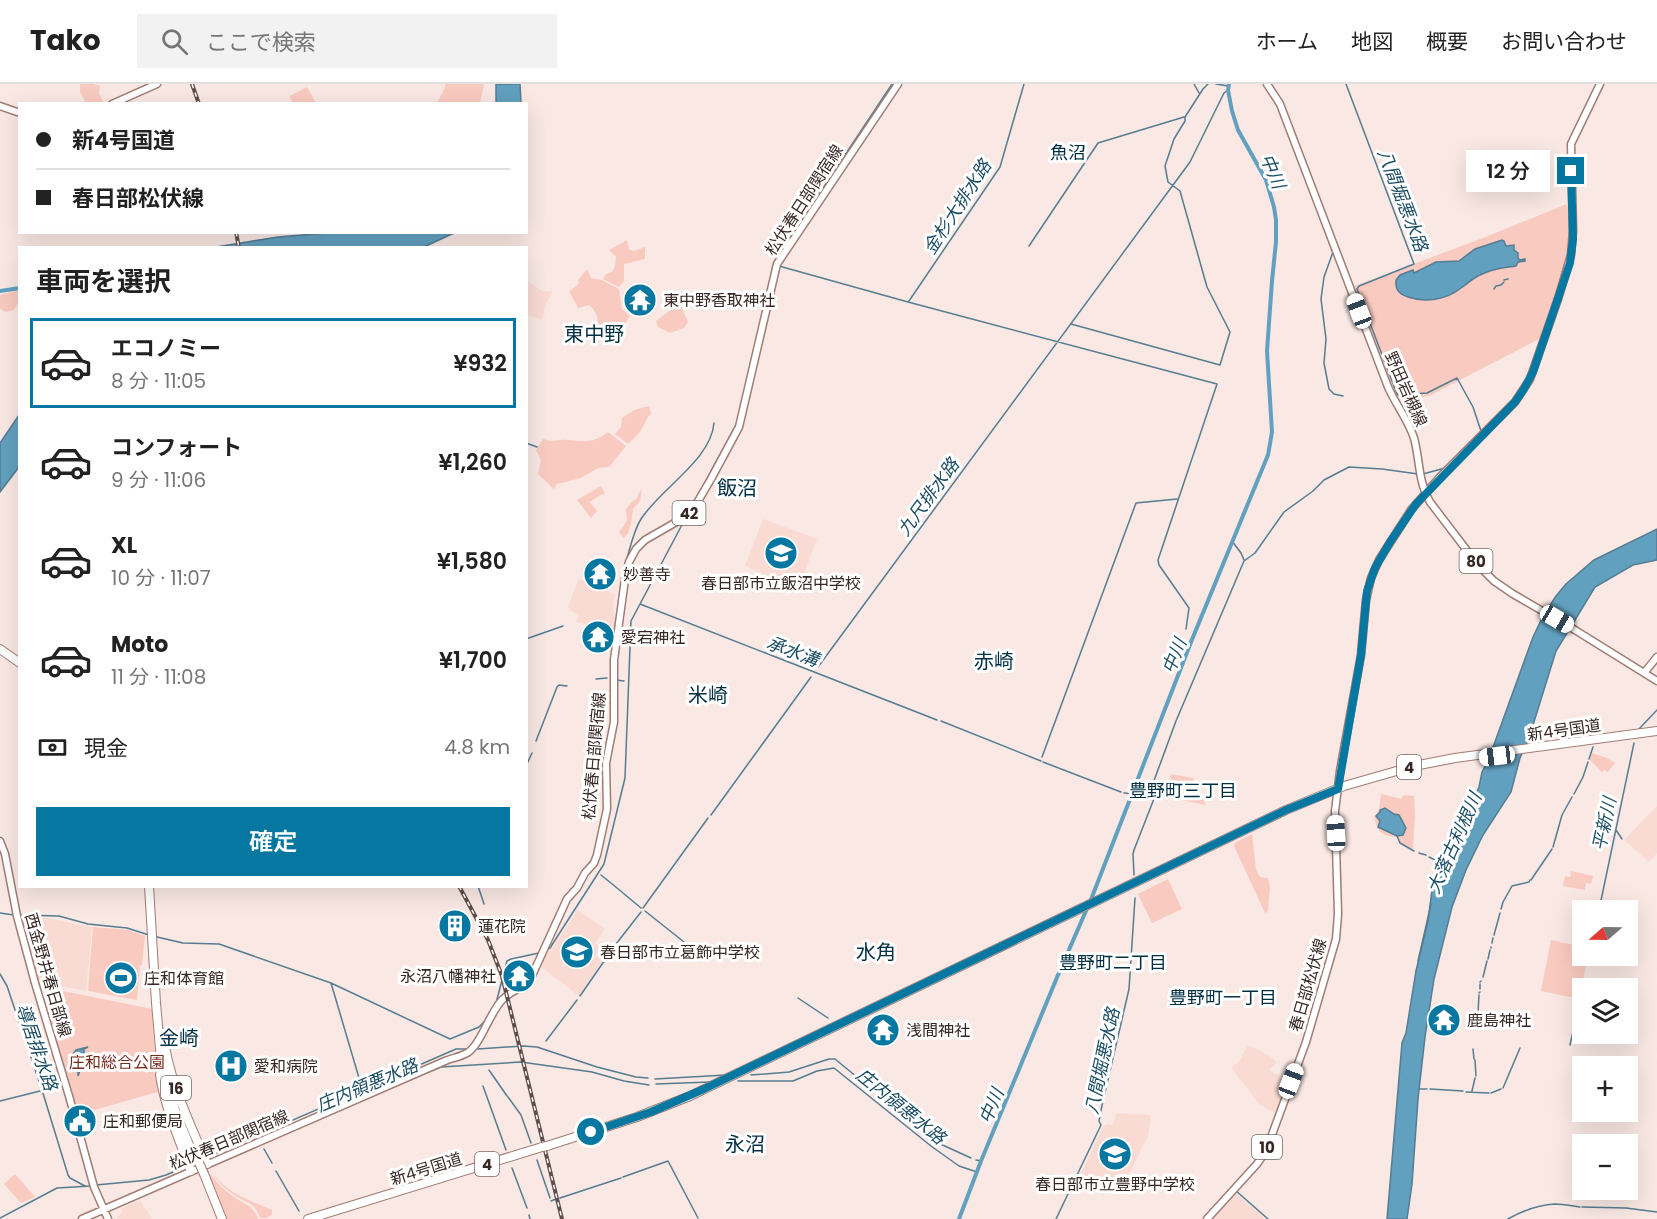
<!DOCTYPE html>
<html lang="ja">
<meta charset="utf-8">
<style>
body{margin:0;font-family:Poppins,"Noto Sans JP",sans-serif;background:#f2f2f2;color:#222;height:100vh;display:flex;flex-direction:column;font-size:22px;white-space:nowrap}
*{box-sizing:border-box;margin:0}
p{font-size:20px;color:#767676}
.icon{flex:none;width:33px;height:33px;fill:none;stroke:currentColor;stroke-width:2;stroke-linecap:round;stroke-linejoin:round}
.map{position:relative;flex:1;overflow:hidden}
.side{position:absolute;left:18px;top:162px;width:510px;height:642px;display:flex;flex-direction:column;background:#fff;border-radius:0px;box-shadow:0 6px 24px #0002}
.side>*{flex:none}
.banner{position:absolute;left:18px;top:18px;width:510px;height:132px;border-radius:0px;box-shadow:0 6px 24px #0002;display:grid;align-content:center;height:132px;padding:0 18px;background:#fff}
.needle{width:39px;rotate:250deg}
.fabs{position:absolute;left:1572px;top:816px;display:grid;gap:12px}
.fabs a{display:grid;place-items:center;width:66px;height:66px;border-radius:0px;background:#fff;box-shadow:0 6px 24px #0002;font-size:30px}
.end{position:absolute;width:27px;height:27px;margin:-14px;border:8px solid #0677a1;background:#fff;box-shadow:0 0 0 3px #fff}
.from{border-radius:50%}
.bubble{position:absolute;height:42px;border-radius:0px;background:#fff;box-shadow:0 6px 24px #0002;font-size:20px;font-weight:600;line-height:42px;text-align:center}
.car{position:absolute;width:18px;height:36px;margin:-18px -9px;border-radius:8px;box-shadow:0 0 4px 2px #0007;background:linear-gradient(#fff 24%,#345 0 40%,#fff 0 76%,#345 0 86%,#fff 0)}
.banner b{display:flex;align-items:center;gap:21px;height:57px;font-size:22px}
.banner b+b{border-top:2px solid #e0e0e0}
.banner i{width:15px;height:15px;background:#222}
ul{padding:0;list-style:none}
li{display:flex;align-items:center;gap:18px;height:90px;margin:0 12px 9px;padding:0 6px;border:3px solid transparent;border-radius:0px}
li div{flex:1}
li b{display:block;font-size:22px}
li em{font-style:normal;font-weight:600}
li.active{border-color:#0677a1}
li>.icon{width:54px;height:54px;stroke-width:1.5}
h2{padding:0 18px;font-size:27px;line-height:72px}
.pay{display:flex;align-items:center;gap:15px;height:66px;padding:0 18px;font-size:22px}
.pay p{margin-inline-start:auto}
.primary-button{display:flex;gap:12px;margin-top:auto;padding:12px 18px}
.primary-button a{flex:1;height:69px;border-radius:0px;background:#0677a1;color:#fff;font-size:24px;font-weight:600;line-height:69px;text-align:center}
header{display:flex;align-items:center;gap:36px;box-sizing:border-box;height:84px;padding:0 30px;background:#fff;border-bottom:2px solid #e0e0e0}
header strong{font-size:28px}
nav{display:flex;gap:33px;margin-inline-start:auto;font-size:21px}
.search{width:420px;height:54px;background:#f2f2f2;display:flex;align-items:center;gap:15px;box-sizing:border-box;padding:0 21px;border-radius:0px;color:#767676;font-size:22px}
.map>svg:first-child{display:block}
.built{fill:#f9dbd4}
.green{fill:#f9cac0}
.water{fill:#62a0c0;stroke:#557c91;stroke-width:1.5}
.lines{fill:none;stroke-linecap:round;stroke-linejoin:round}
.stream{stroke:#557c91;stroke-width:1.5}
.river{stroke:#62a0c0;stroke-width:4}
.major-casing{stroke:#a17c73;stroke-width:9}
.highway-casing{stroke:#a17c73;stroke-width:10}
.major{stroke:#fff;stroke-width:6}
.highway{stroke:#fff;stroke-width:8}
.rail-casing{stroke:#5e4e4b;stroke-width:4}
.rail{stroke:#fff;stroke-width:1.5;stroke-dasharray:4.5;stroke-linecap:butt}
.highway-bridge-casing{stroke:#a17c73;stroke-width:10;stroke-linecap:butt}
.highway-bridge{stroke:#fff;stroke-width:8}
.route{stroke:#0677a1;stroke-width:8}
.labels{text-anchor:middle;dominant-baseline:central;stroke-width:6;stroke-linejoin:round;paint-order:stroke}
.shield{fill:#fff;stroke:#736866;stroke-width:1.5}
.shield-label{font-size:15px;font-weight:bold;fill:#372724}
.street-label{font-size:16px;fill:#372724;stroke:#fff}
.poi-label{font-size:16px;fill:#372724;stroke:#fff;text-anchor:start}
.park-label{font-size:16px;fill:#772b1c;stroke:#fff}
.neighbourhood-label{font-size:18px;fill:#002e42;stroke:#fff}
.water-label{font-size:18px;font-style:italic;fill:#1c4e65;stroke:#fff}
.quarter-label{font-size:20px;fill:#002e42;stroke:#fff}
</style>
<header>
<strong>Tako</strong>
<div class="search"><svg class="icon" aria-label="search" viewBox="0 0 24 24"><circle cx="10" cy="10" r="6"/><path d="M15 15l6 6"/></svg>ここで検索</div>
<nav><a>ホーム</a><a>地図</a><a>概要</a><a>お問い合わせ</a></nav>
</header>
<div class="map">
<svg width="1657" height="1135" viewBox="0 0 1657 1135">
<rect width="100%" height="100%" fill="#f9e8e4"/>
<!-- built -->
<path class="built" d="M527 197 531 199 542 207 553 208 545 221 543 234 541 235 527 231Z
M763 435 817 455 799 504 745 482Z
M579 495 615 510 613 526 615 527 614 532 617 533 615 550 578 538 575 539 579 531 569 526 568 522Z
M1657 722V769L1649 778 1624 756Z
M578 826 605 845 595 859 608 869 579 912 540 882 545 870 551 866Z
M42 833 92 843 86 907 37 897 19 834Z
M1248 961 1268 971 1277 978 1269 986 1289 998 1277 1030 1260 1021 1232 985 1233 981 1236 980 1240 976Z
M1117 1029 1150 1031 1151 1032 1148 1052 1119 1110 1081 1092V1090L1102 1044 1107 1040 1112 1041Z
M1235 1108 1263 1133V1135H1210Z
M140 1116 152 1135H118L117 1133 123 1128 121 1125Z"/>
<!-- green -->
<path class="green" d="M80 0H93L100 2 99 10 104 19H86L80 8Z
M446 0H484L480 19H437L443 8Z
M307 3 316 19H292L290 12Z
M1567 120C1576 167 1556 211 1541 254L1429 312 1396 317 1352 203 1483 154Z
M627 156 629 166 634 167 645 163V175L624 180V197L619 203 603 195 606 190 612 188 615 182 616 173 609 166Z
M587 185 591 194 602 196 619 205 622 225 630 232 618 251 609 247 605 254 598 251C599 240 598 227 589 221L578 224 569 207 579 200 578 196Z
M19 206V218L14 226 6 228 0 225V211Z
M681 222 688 238 684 244 670 249 658 243 656 237 672 225Z
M649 322 651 330 648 333 640 348 628 360 615 350 621 343 622 334 634 326Z
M608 348 626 362 609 383 598 384 581 394 557 400 554 405 538 390 541 376 536 366 543 355C556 359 556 355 567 356 584 357 593 360 608 348Z
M601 402 605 409 597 413 590 418 597 427 591 434 577 416Z
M642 404 640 417 633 425 631 440 628 449 624 454 619 448 627 437 626 425 633 417 637 415 638 411Z
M1592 669 1607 674 1615 679 1608 688 1604 686 1602 688 1590 676Z
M1171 690 1193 694 1206 721 1167 713Z
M1381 710 1401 715 1404 711 1414 712 1415 731 1413 765 1400 759 1398 753C1382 752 1378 749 1374 733L1379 726Z
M1252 750 1256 786 1260 793 1268 794 1270 803 1268 827 1265 829 1234 762 1235 759Z
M1571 787 1593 792 1591 800 1586 799 1585 806 1563 802 1565 792 1570 793Z
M1168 795 1182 825 1152 839 1138 810Z
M93 843 128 846 145 852 142 881H140L137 916 88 907Z
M1551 856 1582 863V872H1588L1579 915 1541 907Z
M53 905 152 925 154 958 161 1007 77 1031 43 920 56 916Z
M210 1085C223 1108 249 1116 272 1126V1130L267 1134H260C255 1119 249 1120 236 1112 225 1105 216 1097 210 1085Z
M208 1086C215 1098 225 1107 237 1115 247 1121 254 1123 258 1135H224L206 1087Z
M15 1090 35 1113 21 1119 4 1100Z"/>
<!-- water -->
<path class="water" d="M496 0H520L521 19H496Z
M326 149V148L454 149 424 163H216L278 153Z
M1502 156 1504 157 1506 162 1514 161V166L1518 169V174L1520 176 1525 175V177L1518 178 1516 182C1511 183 1507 183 1502 184 1496 185 1486 188 1480 191 1473 194 1467 200 1461 204 1446 216 1425 219 1408 213 1399 210 1395 206 1396 196L1400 191 1413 186 1414 189 1436 178 1459 177 1475 165Z
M19 331V383L0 408V359Z
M1657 445V476L1633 481 1595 503 1575 536 1556 567 1529 654 1520 674 1511 708 1483 751 1466 786 1452 823 1434 895 1425 953 1418 1015 1412 1100 1407 1135H1387L1402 959 1406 949 1416 887 1428 837 1432 806 1441 781 1455 751 1471 721 1479 703 1482 688 1488 677 1533 553 1543 532 1556 512 1566 500 1594 476Z
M1385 724 1394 730 1399 731 1406 744 1403 751 1397 752 1378 743 1380 737 1376 732 1380 728V726Z
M88 963 84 965V969L85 971 94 972C97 976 98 979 96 983L90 984 86 981H82L78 992V986L72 982V971L76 966Z"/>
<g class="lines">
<!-- stream -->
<path class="stream" d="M1194 0 1199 9
M1216 0 1228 2
M1346 0 1414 180 1359 202 1357 205 1397 310 1399 311 1427 309 1457 294 1473 323 1481 347
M1029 162 1098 59 1184 33
M1333 168 1324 193 1321 215 1326 255 1324 279 1329 305 1334 310 1343 312
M779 182 908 218 1217 300 1158 476 1159 481 1189 524 1186 545
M1504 196 1508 195
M1494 205 1496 202 1501 201 1504 198
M909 217 1000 83 1024 0
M1071 240 1220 281 1230 248 1207 203 1180 107 1168 98 1165 82 1174 55 1185 37V33L1203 5 1208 0
M756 258 774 178 892 0
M526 359 537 363
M1423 390 1445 384
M697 413 737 339
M1232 457 1241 469 1244 476
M627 474C631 461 634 446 641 435 661 404 711 376 714 339
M640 520 937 636
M526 555 563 542
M818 583 1190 78 1224 9 1228 6
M596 595 607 594
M616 596 624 597
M941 637 1041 677
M1639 645 1657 626
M536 657 557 603 559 601 567 602
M1042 673 1136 419 1177 415
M1589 675 1593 663
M1043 678 1121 708
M526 682 532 669
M1124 709 1133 710
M1574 710 1583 693 1588 678
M711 731 811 593
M1616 746 1622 755
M1397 752 1400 759 1414 767
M1553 763 1562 731 1572 713
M1419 769 1426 771
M1429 773 1435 776
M601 791 622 808
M1134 791 1133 770 1134 766 1157 707 1152 704V702L1176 637 1244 477 1255 469 1284 428 1313 407 1324 396 1349 383 1382 385 1418 390
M1531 796 1552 765
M478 802 484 820
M623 809 641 824
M643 824 708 734
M1501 825 1503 818 1512 802 1529 798 1530 796
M1599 826 1634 659
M645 827 684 858
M0 829 14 831
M19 831 59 832 88 840 127 844 149 851
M1494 851 1500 829
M157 853 183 859 219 860 331 899 450 955 479 943 484 938
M1492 859 1493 854
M1491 864V863
M546 866 550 864 604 780 625 694 631 537 684 437
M1488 875 1490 866
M1418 877 1431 820
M0 890 7 902 42 1006 68 1091 70 1094 85 1102
M1483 893 1487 877
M1480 898 1481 897
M331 899 362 1004
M1480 905V900
M1479 909 1480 908
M580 912 616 860 641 828
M798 914 828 934
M496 919 507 877 511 875 539 869
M1478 929 1479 911
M546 957 577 916
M1570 961 1580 917
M478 965 523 962 537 963 597 983 636 993 648 994
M1473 965 1474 975
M1475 976 1476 992
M489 986 507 1012
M751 991 789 988 829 975H835L936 1058 971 1074
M655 995 726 991
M408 996 441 983 521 978 592 988 624 997 649 1001
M738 997H793L817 987 834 984 931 1062 959 1082 977 1088
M656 1000 710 998
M483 1002 506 1066
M1503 1004 1520 964
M1419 1005H1427
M1430 1005 1463 1007
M1472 1007 1475 994
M1466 1008 1489 1009
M1491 1009 1501 1005
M508 1013 521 1031 531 1059
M0 1017 40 1007
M264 1065 272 1079
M208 1073 456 965H467
M537 1076 550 1114
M976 1076 981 1077
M512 1084 527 1124
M276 1087 299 1127
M623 1093 668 1077 698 1134
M96 1101 149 1096 166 1091 187 1082
M1235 1106 1268 1135
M560 1114 621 1094
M551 1117 556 1115
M1582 1123 1626 1124 1657 1128
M529 1131 530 1135
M0 1134 57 1104 91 1102
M1056 1135 1101 1041 1099 1037 1101 1026 1129 905 1135 814
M1508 1135C1522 1127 1538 1121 1555 1120 1563 1120 1572 1122 1580 1123"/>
<!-- river -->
<path class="river" d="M0 207 20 204
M959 1135 981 1077 1058 891 1092 813 1191 558 1268 371 1272 348 1267 267 1272 197 1276 158V136L1274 123 1266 96 1238 46 1232 27 1228 6 1229 0"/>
<defs>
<path id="major" d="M1267 0 1280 20 1388 303C1396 321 1408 336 1414 354 1420 376 1418 398 1430 418L1478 481 1494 497 1513 510 1575 546 1657 597
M112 20 157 0
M0 22 20 29
M1644 589 1657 573
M0 757 5 770 17 832 35 899 69 1012 94 1103 108 1135
M82 1135 445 977C452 974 460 973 467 969 481 961 490 927 503 915 511 907 522 904 530 896L567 815 577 804 585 789 594 779 597 771 607 725 606 679 614 638V576L625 495 629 478 636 465 645 456 685 433 694 424 711 395 739 343 777 180 898 0
M1207 1135 1257 1080 1266 1067 1306 958 1336 855 1338 830 1335 727 1340 687 1361 571 1366 516 1371 494 1379 476 1411 426 1440 393 1515 318 1530 295 1558 215 1571 171 1573 147 1571 60 1600 0"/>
<path id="highway" d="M0 565 20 579
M149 802 156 919 161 976 175 1026 194 1073
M163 949C168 995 189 1037 207 1080
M160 991C165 1024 179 1055 191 1087
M547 1062 637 1033 690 1012 1286 726 1344 702 1414 682 1455 674 1657 647
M204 1090 222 1135
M308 1135 542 1063"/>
</defs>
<!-- major casing -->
<use href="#major" class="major-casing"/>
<!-- highway casing -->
<use href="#highway" class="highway-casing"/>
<!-- major -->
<use href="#major" class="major"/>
<!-- highway -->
<use href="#highway" class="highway"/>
<defs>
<path id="rail" d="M192 0 199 20
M236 148 239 164
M459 802 488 856 502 892 562 1135"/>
</defs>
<!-- rail casing -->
<use href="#rail" class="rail-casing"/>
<!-- rail -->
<use href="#rail" class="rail"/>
<defs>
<path id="highway-bridge" d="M542 1063 547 1062
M196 1072 204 1090"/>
</defs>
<!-- highway-bridge casing -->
<use href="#highway-bridge" class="highway-bridge-casing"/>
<!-- highway-bridge -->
<use href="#highway-bridge" class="highway-bridge"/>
</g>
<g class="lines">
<!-- route -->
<path class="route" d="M591 1048 651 1028 704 1005 1286 726 1338 705 1361 571 1367 507 1375 484 1390 458 1416 420 1515 318 1524 305 1533 288 1570 179 1573 155 1571 87"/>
</g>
<!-- icons -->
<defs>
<symbol id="temple-disc" viewBox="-11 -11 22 22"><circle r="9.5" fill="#0677a1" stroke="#fff"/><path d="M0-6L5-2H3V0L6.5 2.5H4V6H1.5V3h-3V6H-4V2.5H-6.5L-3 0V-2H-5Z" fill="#fff"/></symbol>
<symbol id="school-disc" viewBox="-11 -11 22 22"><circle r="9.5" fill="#0677a1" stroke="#fff"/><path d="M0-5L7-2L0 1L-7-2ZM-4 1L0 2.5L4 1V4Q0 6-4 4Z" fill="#fff"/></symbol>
<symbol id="building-disc" viewBox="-11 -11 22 22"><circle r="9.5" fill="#0677a1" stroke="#fff"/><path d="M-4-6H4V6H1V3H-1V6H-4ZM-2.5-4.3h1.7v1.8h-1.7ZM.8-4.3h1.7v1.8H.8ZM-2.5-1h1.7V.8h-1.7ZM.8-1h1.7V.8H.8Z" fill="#fff"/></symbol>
<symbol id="stadium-disc" viewBox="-11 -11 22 22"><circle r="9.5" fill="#0677a1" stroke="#fff"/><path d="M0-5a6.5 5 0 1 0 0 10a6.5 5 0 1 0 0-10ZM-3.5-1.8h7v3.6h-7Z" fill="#fff"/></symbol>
<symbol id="hospital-disc" viewBox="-11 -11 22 22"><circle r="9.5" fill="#0677a1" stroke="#fff"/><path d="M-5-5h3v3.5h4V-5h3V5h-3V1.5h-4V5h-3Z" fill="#fff"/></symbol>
<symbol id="civic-disc" viewBox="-11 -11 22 22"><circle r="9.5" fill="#0677a1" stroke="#fff"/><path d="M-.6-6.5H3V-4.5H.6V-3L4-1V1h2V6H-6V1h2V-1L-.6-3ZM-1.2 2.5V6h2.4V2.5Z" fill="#fff"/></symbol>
</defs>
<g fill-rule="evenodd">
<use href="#temple-disc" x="621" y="197" width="38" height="38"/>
<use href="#school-disc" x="762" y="450" width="38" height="38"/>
<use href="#temple-disc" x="581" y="471" width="38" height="38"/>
<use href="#temple-disc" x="579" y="534" width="38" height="38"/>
<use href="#building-disc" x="436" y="823" width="38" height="38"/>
<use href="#school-disc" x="558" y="849" width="38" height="38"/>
<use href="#temple-disc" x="500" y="873" width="38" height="38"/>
<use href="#stadium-disc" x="102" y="875" width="38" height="38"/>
<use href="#temple-disc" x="1425" y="917" width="38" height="38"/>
<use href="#temple-disc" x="864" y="927" width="38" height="38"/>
<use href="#hospital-disc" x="212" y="963" width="38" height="38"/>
<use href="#civic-disc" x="61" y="1018" width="38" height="38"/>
<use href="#school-disc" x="1096" y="1051" width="38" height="38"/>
</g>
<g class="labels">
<!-- shield labels -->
<g class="shield">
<rect x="672.5" y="417" width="33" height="24" rx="4.5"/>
<rect x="1459.5" y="465" width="33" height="24" rx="4.5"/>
<rect x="1397" y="671" width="24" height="24" rx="4.5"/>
<rect x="161" y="992" width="30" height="24" rx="4.5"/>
<rect x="1252" y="1051" width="30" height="24" rx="4.5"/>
<rect x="475" y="1068" width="24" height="24" rx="4.5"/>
</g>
<g class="shield-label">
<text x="689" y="429">42</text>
<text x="1476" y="477">80</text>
<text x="1409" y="683">4</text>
<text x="176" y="1004">16</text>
<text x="1267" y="1063">10</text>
<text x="487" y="1080">4</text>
</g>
<!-- street labels -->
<g class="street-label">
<text transform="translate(804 116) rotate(-57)">松伏春日部関宿線</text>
<text transform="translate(1406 305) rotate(66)">野田岩槻線</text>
<text transform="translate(1564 646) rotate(-8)">新4号国道</text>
<text transform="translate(594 672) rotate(-85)">松伏春日部関宿線</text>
<text transform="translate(48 891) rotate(74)">西金野井春日部線</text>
<text transform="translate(1308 901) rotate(-74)">春日部松伏線</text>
<text transform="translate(229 1056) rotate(-23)">松伏春日部関宿線</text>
<text transform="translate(426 1085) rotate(-17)">新4号国道</text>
</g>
<!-- poi labels -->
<g class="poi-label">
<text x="663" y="216">東中野香取神社</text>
<text x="623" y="490">妙善寺</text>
<text x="781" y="499" text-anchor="middle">春日部市立飯沼中学校</text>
<text x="621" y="553">愛宕神社</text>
<text x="478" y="842">蓮花院</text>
<text x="600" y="868">春日部市立葛飾中学校</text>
<text x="496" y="892" text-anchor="end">永沼八幡神社</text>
<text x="144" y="894">庄和体育館</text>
<text x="1467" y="936">鹿島神社</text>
<text x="906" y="946">浅間神社</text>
<text x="254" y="982">愛和病院</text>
<text x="103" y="1037">庄和郵便局</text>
<text x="1115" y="1100" text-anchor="middle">春日部市立豊野中学校</text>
</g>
<!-- park labels -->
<g class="park-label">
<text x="117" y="978">庄和総合公園</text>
</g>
<!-- neighbourhood labels -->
<g class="neighbourhood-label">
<text x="1068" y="68">魚沼</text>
<text x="1183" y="706">豊野町三丁目</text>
<text x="1113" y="878">豊野町二丁目</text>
<text x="1223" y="913">豊野町一丁目</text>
</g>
<!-- water labels -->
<g class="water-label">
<text transform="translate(1273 87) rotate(67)">中川</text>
<text transform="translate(1403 116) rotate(69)">八間堀悪水路</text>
<text transform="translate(957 123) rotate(-57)">金杉大排水路</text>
<text transform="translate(928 413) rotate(-54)">九尺排水路</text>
<text transform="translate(793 567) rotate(21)">承水溝</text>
<text transform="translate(1174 572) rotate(-68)">中川</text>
<text transform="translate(1604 740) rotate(-78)">平新川</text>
<text transform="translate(1454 759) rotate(-66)">大落古利根川</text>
<text transform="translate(37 963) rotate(71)">導居排水路</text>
<text transform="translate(1102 977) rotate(-78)">八間堀悪水路</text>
<text transform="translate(367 1001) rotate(-23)">庄内領悪水路</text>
<text transform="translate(901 1022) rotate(39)">庄内領悪水路</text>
<text transform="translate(991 1022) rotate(-67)">中川</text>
</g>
<!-- quarter labels -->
<g class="quarter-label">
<text x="594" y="250">東中野</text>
<text x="737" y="404">飯沼</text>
<text x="994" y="577">赤崎</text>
<text x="708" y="611">米崎</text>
<text x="876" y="868">水角</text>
<text x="179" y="954">金崎</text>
<text x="745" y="1060">永沼</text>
</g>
</g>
</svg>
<div class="fabs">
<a><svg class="needle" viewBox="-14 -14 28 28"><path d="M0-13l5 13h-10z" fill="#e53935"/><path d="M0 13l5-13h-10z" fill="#767676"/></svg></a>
<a><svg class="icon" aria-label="layers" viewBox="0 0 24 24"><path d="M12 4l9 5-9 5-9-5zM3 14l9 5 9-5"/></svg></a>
<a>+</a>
<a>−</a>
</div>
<i class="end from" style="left:591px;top:1048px"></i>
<i class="end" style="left:1571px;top:87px"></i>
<div class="bubble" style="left:1466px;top:66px;width:84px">12 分</div>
<i class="car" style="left:1359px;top:227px;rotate:339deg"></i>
<i class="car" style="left:1557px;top:535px;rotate:120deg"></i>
<i class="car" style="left:1497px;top:672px;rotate:263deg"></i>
<i class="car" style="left:1336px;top:749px;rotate:357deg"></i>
<i class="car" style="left:1291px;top:997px;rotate:21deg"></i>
<div class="banner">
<b><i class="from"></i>新4号国道</b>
<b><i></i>春日部松伏線</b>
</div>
<section class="side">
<h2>車両を選択</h2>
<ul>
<li class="active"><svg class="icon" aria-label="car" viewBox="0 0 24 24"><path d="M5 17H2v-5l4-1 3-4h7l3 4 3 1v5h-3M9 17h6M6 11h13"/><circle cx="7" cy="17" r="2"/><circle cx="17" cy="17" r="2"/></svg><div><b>エコノミー</b><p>8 分 · 11:05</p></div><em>¥932</em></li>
<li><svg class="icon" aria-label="car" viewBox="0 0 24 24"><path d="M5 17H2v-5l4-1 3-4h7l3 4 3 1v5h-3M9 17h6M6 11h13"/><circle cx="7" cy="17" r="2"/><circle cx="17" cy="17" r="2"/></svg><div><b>コンフォート</b><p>9 分 · 11:06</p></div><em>¥1,260</em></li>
<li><svg class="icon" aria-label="car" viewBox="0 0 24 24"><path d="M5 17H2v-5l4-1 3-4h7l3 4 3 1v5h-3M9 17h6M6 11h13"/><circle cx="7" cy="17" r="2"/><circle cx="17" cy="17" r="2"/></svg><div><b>XL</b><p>10 分 · 11:07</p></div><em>¥1,580</em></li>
<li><svg class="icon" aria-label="car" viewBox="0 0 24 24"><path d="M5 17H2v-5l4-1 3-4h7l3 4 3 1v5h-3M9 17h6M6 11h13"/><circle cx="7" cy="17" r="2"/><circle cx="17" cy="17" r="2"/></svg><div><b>Moto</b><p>11 分 · 11:08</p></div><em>¥1,700</em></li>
</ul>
<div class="pay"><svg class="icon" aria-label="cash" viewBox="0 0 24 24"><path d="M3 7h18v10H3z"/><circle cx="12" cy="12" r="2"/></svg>現金<p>4.8 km</p></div>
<div class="primary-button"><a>確定</a></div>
</section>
</div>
